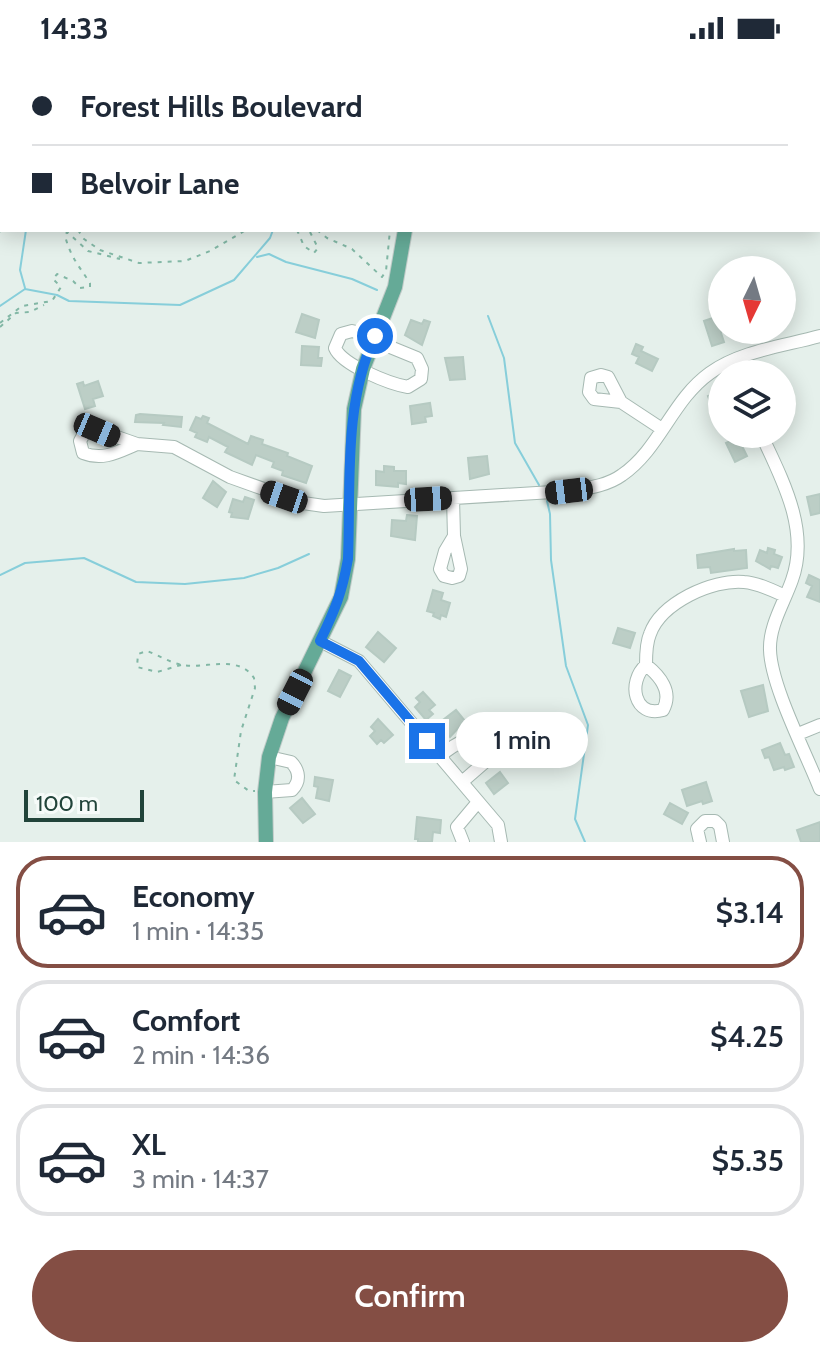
<!DOCTYPE html>
<meta charset="utf-8">
<style>
body{margin:0;font-family:Cabin,sans-serif;background:#f2f2f3;color:#1f2937;height:100vh;display:flex;flex-direction:column;font-size:30px;white-space:nowrap}
*{box-sizing:border-box;margin:0}
p{font-size:26px;color:#747a83}
.icon{flex:none;width:44px;height:44px;fill:none;stroke:currentColor;stroke-width:2;stroke-linecap:round;stroke-linejoin:round}
.map{position:relative;height:786px;overflow:hidden}
.side{display:flex;flex-direction:column;background:#fff;flex:1}
.side>*{flex:none}
.banner{position:absolute;left:0px;top:0px;width:820px;height:176px;box-shadow:0 4px 20px #0003;display:grid;align-content:center;height:176px;padding:0 32px;background:#fff}
.needle{width:52px;rotate:185deg}
.controls{position:absolute;left:708px;top:200px;display:grid;gap:16px}
.controls a{display:grid;place-items:center;width:88px;height:88px;border-radius:50%;background:#fff;box-shadow:0 4px 20px #0003;font-size:40px}
.scale{position:absolute;left:24px;bottom:20px;width:120px;box-sizing:border-box;padding-left:8px;border:4px solid #21443a;border-top:0;font-size:22px;line-height:28px;white-space:nowrap;color:#21443a;-webkit-text-stroke:6px #f6fbf9;paint-order:stroke}
.end{position:absolute;width:36px;height:36px;margin:-18px;border:10px solid #1a73e8;background:#fff;box-shadow:0 0 0 4px #fff}
.from{border-radius:50%}
.bubble{position:absolute;height:56px;border-radius:28px;background:#fff;box-shadow:0 4px 20px #0003;font-size:26px;font-weight:600;line-height:56px;text-align:center}
.car{position:absolute;width:24px;height:48px;margin:-24px -12px;border-radius:10px;box-shadow:0 0 6px 2px #0007;background:linear-gradient(#222 24%,#8ab4d8 0 40%,#222 0 76%,#8ab4d8 0 86%,#222 0)}
.banner b{display:flex;align-items:center;gap:28px;height:76px;font-size:30px}
.banner b+b{border-top:2px solid #e0e1e3}
.banner i{width:20px;height:20px;background:#1f2937}
ul{padding:14px 0 0;list-style:none}
li{display:flex;align-items:center;gap:24px;height:112px;margin:0 16px 12px;padding:0 16px;border:4px solid #e0e1e3;border-radius:32px}
li div{flex:1}
li b{display:block;font-size:30px}
li em{font-style:normal;font-weight:600}
li.on{border-color:#844e44}
li>.icon{width:72px;height:72px;stroke-width:1.5}
.primary-button{display:flex;gap:16px;margin-top:auto;padding:16px 32px}
.primary-button a{flex:1;height:92px;border-radius:48px;background:#844e44;color:#fff;font-size:32px;font-weight:600;line-height:92px;text-align:center}
.status{display:flex;justify-content:space-between;align-items:center;height:56px;padding:0 40px;background:#fff;direction:ltr}
.status svg{height:22px;fill:currentColor}
.map>svg:first-child{display:block}
.lines{fill:none;stroke-linecap:round;stroke-linejoin:round}
.stream{stroke:#87ceda;stroke-width:2}
.building{fill:#bccec6;stroke:#b6cac2;stroke-width:2}
.minor-casing{stroke:#a6b9b2;stroke-width:14}
.major-casing{stroke:#c1cbc8;stroke-width:16}
.path{stroke:#82b7a5;stroke-width:2;stroke-dasharray:4 6;stroke-linecap:butt}
.minor{stroke:#fff;stroke-width:12}
.major{stroke:#65aa97;stroke-width:14}
.route{stroke:#1a73e8;stroke-width:10}
</style>
<div class="status"><b>14:33</b><svg viewBox="0 0 49 12"><path d="M0 12V9h3v3zM5 12V6h3v6zM10 12V3h3v9zM15 12V0h3v12zM26 1h20v11H26zM47 4h2v5h-2z"/></svg></div>
<div class="map">
<svg width="820" height="786" viewBox="0 0 820 786">
<rect width="100%" height="100%" fill="#e5f0eb"/>
<g class="lines">
<!-- stream -->
<path class="stream" d="M257 201 269 198 286 206 352 223 377 234
M25 232 20 214 26 174
M0 250 25 233 57 239 69 245 180 249 234 224 270 182 273 174
M488 260 504 302 515 387 539 429
M547 445 550 458 551 504 566 610 588 669 575 763 585 786
M0 519 25 507 84 502 136 526 185 528 244 522 278 512 309 498"/>
</g>
<!-- building -->
<path class="building" d="M302 258 319 264 315 282 296 276Z
M722 259 721 277 724 286 712 290 704 265Z
M411 264 422 268 424 264 430 266 422 289 405 279Z
M636 288 643 291 641 295 658 303 652 315 636 307 639 301 632 298Z
M302 290 319 291 318 302H322L321 310 301 309Z
M463 301 465 323 450 324 445 302Z
M98 325 103 340 93 343 95 350 85 353 77 328 83 326 84 330Z
M722 335V357L715 359 708 340Z
M430 347 432 360 425 361 426 366 412 368 410 350Z
M140 358 182 361 181 371 163 369 164 367 135 366 136 359Z
M203 360 209 362 207 367 248 388 251 380 263 384 262 388 288 397 287 400 312 410 306 427 282 419 283 415 272 411 274 406 256 399 252 409 225 396 228 391 209 381 207 386 195 381 197 377 190 374 196 361 201 363Z
M745 378 749 387 742 390 747 400 735 406 726 387Z
M487 400 489 418 470 423 468 402Z
M384 410 394 411V415H406V428L398 427V431L376 429V415L384 416Z
M213 425 226 436 217 451 203 442Z
M820 438V457L811 459 807 441Z
M245 441 254 444 248 463 231 461 232 457 229 456 233 443 243 446Z
M407 459 417 460 415 484 391 480 392 464 406 465Z
M768 492 775 494 774 498 782 501 778 512 771 510 770 513 756 505 760 494 767 497Z
M734 493V495L746 494 747 512 711 517 710 511 698 512 697 499Z
M809 519 820 524V546L807 541 812 530 806 527Z
M433 534 443 537 441 544 450 547 446 561 441 559 440 563 433 560 434 557 427 555Z
M618 572 635 577 630 592 613 587Z
M378 576 396 592 384 606 366 591Z
M339 614 351 620 340 641 328 635Z
M763 629 768 655 749 661 741 635Z
M423 636 435 649 429 654 433 658 426 664 415 651 420 646 416 642Z
M456 654 465 665 450 681 439 667Z
M378 663 393 679 384 687 381 684 377 688 370 680 375 675 371 671Z
M511 687 523 688V694L527 695 526 706 510 705Z
M780 687 785 699 789 698 794 711 785 714 784 711 774 714 769 701 765 702 762 694Z
M500 716 508 727 494 738 486 727Z
M315 721 333 724 329 745 316 742 318 731 314 730Z
M706 726 712 745 703 748 702 745 687 750 682 734Z
M302 742 315 758 303 767 290 752Z
M670 747 688 757 682 768 664 758Z
M417 761 441 764 440 777 433 776 432 786H418V783H415Z
M820 766V786H801L797 774Z"/>
<g class="lines">
<defs>
<path id="minor" d="M142 0 146 2
M351 0 352 2
M690 0 691 2
M64 2 68 0
M578 2 579 0
M0 44 2 43
M373 284 417 302 422 313 421 323 408 331C390 328 342 309 335 292L341 278 352 275 375 280
M621 346 594 343 589 336 591 322 601 319 608 321 621 346 662 373
M761 378C782 423 810 474 792 524 784 547 769 570 770 594 771 630 806 697 820 733
M137 388C118 396 103 405 83 397L80 385 85 376 97 374 137 388 174 391 230 421 303 447 324 450 569 435C587 432 607 430 622 419 660 393 672 344 710 317 740 295 784 290 820 280
M453 442 454 480 445 495 440 513 444 520 452 522 459 520 461 513 454 480
M320 585 359 605 498 769 501 786
M646 609C660 620 673 636 663 654 634 662 627 626 646 609 646 599 646 587 650 578 661 547 712 523 744 526 758 527 772 534 785 540
M798 678 820 669
M439 700C456 689 474 671 488 695L485 706 462 726
M265 736 292 734C301 725 299 714 291 706L269 701
M463 786 457 771 478 746
M700 786 697 773 705 765H715L720 770 723 786"/>
<path id="major" d="M463 2 465 0
M266 786 265 736 269 701 282 662 341 541 348 503 354 353 363 313 395 231 405 174"/>
</defs>
<!-- minor casing -->
<use href="#minor" class="minor-casing"/>
<!-- major casing -->
<use href="#major" class="major-casing"/>
<!-- path -->
<path class="path" d="M446 2 448 0
M78 174 84 183 100 194 139 207 185 205 210 195 246 174
M297 174 304 190 314 197 318 192 309 174
M317 174 327 182 352 193 382 221 386 215 390 174
M0 176 2 172
M0 267 22 250 52 245 61 231 53 223 57 218 73 225 80 232 90 231V227C79 210 71 202 65 180L67 176 88 195 120 203
M0 271 16 257 30 256 44 249
M181 609 157 616 137 611 138 598 147 595C158 599 171 607 182 609 206 613 238 598 254 622L255 632 241 675 234 724 249 735H255"/>
<!-- minor -->
<use href="#minor" class="minor"/>
<!-- major -->
<use href="#major" class="major"/>
</g>
<g class="lines">
<!-- route -->
<path class="route" d="M375 280C343 348 351 430 348 503 342 537 335 554 320 585L359 605 427 685"/>
</g>
</svg>
<div class="controls">
<a><svg class="needle" viewBox="-14 -14 28 28"><path d="M0-13l5 13h-10z" fill="#e53935"/><path d="M0 13l5-13h-10z" fill="#747a83"/></svg></a>
<a><svg class="icon" aria-label="layers" viewBox="0 0 24 24"><path d="M12 4l9 5-9 5-9-5zM3 14l9 5 9-5"/></svg></a>
</div>
<div class="scale">100 m</div>
<i class="end from" style="left:375px;top:280px"></i>
<i class="end" style="left:427px;top:685px"></i>
<div class="bubble" style="left:456px;top:656px;width:132px">1 min</div>
<i class="car" style="left:97px;top:374px;rotate:113deg"></i>
<i class="car" style="left:569px;top:435px;rotate:263deg"></i>
<i class="car" style="left:284px;top:441px;rotate:289deg"></i>
<i class="car" style="left:428px;top:443px;rotate:87deg"></i>
<i class="car" style="left:295px;top:636px;rotate:207deg"></i>
<div class="banner">
<b><i class="from"></i>Forest Hills Boulevard</b>
<b><i></i>Belvoir Lane</b>
</div>
</div>
<section class="side">
<ul>
<li class="on"><svg class="icon" aria-label="car" viewBox="0 0 24 24"><path d="M5 17H2v-5l4-1 3-4h7l3 4 3 1v5h-3M9 17h6M6 11h13"/><circle cx="7" cy="17" r="2"/><circle cx="17" cy="17" r="2"/></svg><div><b>Economy</b><p>1 min · 14:35</p></div><em>$3.14</em></li>
<li><svg class="icon" aria-label="car" viewBox="0 0 24 24"><path d="M5 17H2v-5l4-1 3-4h7l3 4 3 1v5h-3M9 17h6M6 11h13"/><circle cx="7" cy="17" r="2"/><circle cx="17" cy="17" r="2"/></svg><div><b>Comfort</b><p>2 min · 14:36</p></div><em>$4.25</em></li>
<li><svg class="icon" aria-label="car" viewBox="0 0 24 24"><path d="M5 17H2v-5l4-1 3-4h7l3 4 3 1v5h-3M9 17h6M6 11h13"/><circle cx="7" cy="17" r="2"/><circle cx="17" cy="17" r="2"/></svg><div><b>XL</b><p>3 min · 14:37</p></div><em>$5.35</em></li>
</ul>
<div class="primary-button"><a>Confirm</a></div>
</section>
